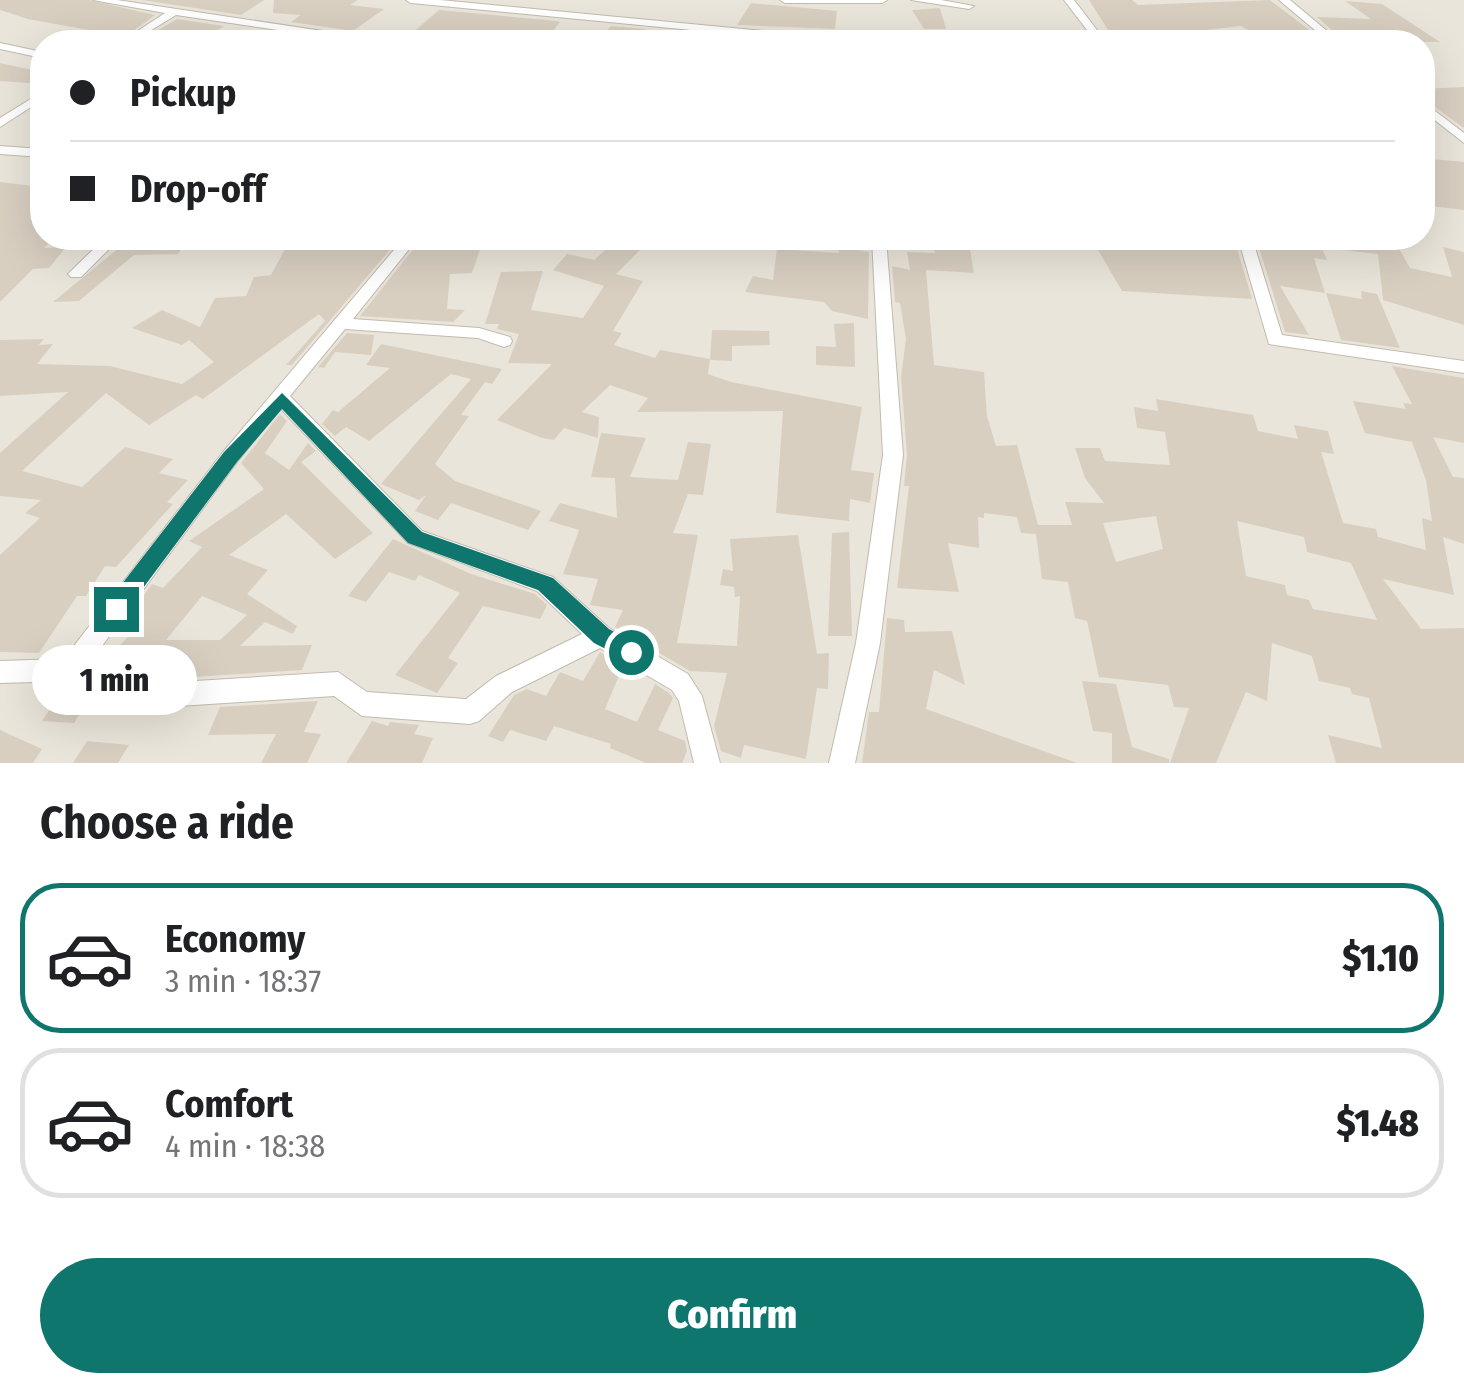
<!DOCTYPE html>
<meta charset="utf-8">
<style>
body{margin:0;font-family:"Fira Sans Condensed",sans-serif;background:#f6f6f6;color:#202124;height:100vh;display:flex;flex-direction:column;font-size:38px;white-space:nowrap}
*{box-sizing:border-box;margin:0}
p{font-size:32px;color:#757577}
.icon{flex:none;width:55px;height:55px;fill:none;stroke:currentColor;stroke-width:2;stroke-linecap:round;stroke-linejoin:round}
.map{position:relative;height:763px;overflow:hidden}
.panel{display:flex;flex-direction:column;background:#fff;flex:1}
.panel>*{flex:none}
.guide{position:absolute;left:30px;top:30px;width:1405px;height:220px;border-radius:40px;box-shadow:0 10px 40px #0002;display:grid;align-content:center;height:220px;padding:0 40px;background:#fff}
.end{position:absolute;width:45px;height:45px;margin:-22px;border:12px solid #0f766e;background:#fff;box-shadow:0 0 0 5px #fff}
.from{border-radius:50%}
.bubble{position:absolute;height:70px;border-radius:35px;background:#fff;box-shadow:0 10px 40px #0002;font-size:32px;font-weight:800;line-height:70px;text-align:center}
.guide b{display:flex;align-items:center;gap:35px;height:95px;font-size:38px}
.guide b+b{border-top:2px solid #e0e0e0}
.guide i{width:25px;height:25px;background:#202124}
ul{padding:0;list-style:none}
li{display:flex;align-items:center;gap:30px;height:150px;margin:0 20px 15px;padding:0 20px;border:5px solid #e0e0e0;border-radius:40px}
li div{flex:1}
li b{display:block;font-size:38px}
li em{font-style:normal;font-weight:800}
li.on{border-color:#0f766e}
li>.icon{width:90px;height:90px;stroke-width:1.5}
h2{padding:0 40px;font-size:45px;line-height:120px}
.cta{display:flex;gap:20px;margin-top:auto;padding:20px 40px}
.cta a{flex:1;height:115px;border-radius:60px;background:#0f766e;color:#fff;font-size:40px;font-weight:800;line-height:115px;text-align:center}
.map>svg:first-child{display:block}
.residential{fill:#eae5da;fill-rule:evenodd}
.building{fill:#d8cfc1;fill-rule:evenodd}
.lines{fill:none;stroke-linecap:round;stroke-linejoin:round}
.minor-casing{stroke:#c2bbae;stroke-width:2}
.minor{fill:#fff;fill-rule:evenodd}
.route{fill:#0f766e}
</style>
<div class="map">
<svg width="1464" height="763" viewBox="0 0 1464 763">
<rect width="100%" height="100%" fill="#f6f3ec"/>
<!-- residential -->
<path class="residential" d="M0 0H1464V763H0ZM42 42H1422V238H42Z"/>
<!-- building -->
<path class="building" d="M0 0H89L155 15 118 42H83L105 33 28 19 0 10Z
M142 0H264L241 15Z
M274 0H358L350 5 384 9 353 31 291 22 301 15 273 13Z
M1089 0H1132L1138 5 1270 0 1312 32H1251L1241 26 1197 31 1108 30Z
M1345 1 1382 4 1440 42H1362L1341 38 1317 17 1371 19Z
M751 3 837 11 835 29 737 25Z
M940 8 946 29H924L912 10Z
M439 10 557 21 560 22 545 42 410 35Z
M177 19 224 26 198 42H138Z
M611 26 646 29 638 42H596Z
M0 63 42 72V84L0 81Z
M1464 87V128L1422 98V89Z
M1422 158 1464 162V210L1422 205Z
M0 182 42 187V238H54L44 248 66 247 49 268 33 269 0 302Z
M131 238H189L178 254 134 255 79 301 53 302Z
M291 238H312L307 248 354 246 355 238H400L292 365H286L325 321 319 314 203 399 196 395 149 425 106 393 22 471 82 487 125 447 173 459 159 473 188 480 167 502 173 504 116 567 105 566 86 596H77L39 653 0 652V555L40 518 25 513 41 500 0 496V453L68 392 0 396V340L44 339 39 345 53 344 37 364 110 366 182 384 214 362 189 340 182 345 132 328 162 310 200 327 215 298 246 296 254 277 271 275Z
M422 238H484L472 273 450 274 447 309 465 310 453 322 360 316Z
M619 238H652L616 274 643 281 613 331 622 333 614 345 655 358 660 350 710 359 708 374 731 382 862 407 851 470 874 473 870 503 850 499 849 521 776 513 783 411 637 412 648 398 610 385 582 412 599 417 598 438 564 428 554 440 542 438 497 420 552 364 508 363 519 334 497 329 499 324H485L501 272 543 271 531 310 583 318 604 286 553 270 567 254 594 260Z
M932 238H968L974 273 926 270 934 365 984 372 987 416 996 446 1017 445 1038 525H1072L1065 502 1104 503 1085 478 1075 448H1100L1105 461 1170 465 1165 432 1137 428 1134 407 1158 411 1156 399 1253 415 1258 431 1298 439 1294 425 1328 431 1334 454 1321 452 1343 523 1376 529 1378 537 1426 550 1422 518 1432 521 1426 480 1412 442 1365 433 1353 401 1406 409 1403 403 1412 404 1392 366 1464 378V443L1433 437 1453 477 1464 478V544L1443 537 1454 595 1383 579 1421 629 1464 628V763H1336L1328 735 1382 748 1369 698 1352 694 1350 688 1319 681 1312 656 1272 643 1267 701 1246 692 1216 763H1170L1189 708 1174 707 1168 685 1099 677 1087 621 1075 618 1068 582 1042 579 1036 534 1021 533 1017 517 984 513V518L978 517 979 548 948 543 959 592 897 588 909 486H904L907 455 901 377 906 339 900 303 895 302 892 266 910 270 907 252 935 253ZM1156 516 1163 549 1116 562 1103 523ZM1237 521 1304 537 1307 552 1351 563 1377 620 1313 609 1309 600 1287 595 1285 585 1246 576Z
M1091 238H1176L1236 245 1252 299 1122 291Z
M1256 238H1317L1327 260 1314 258 1325 293 1280 286 1309 335 1285 332Z
M1335 238H1393L1410 268 1452 277 1443 247 1464 252V325L1383 300 1378 254 1334 249Z
M837 243H856L857 250 869 252 868 319 832 311 824 302 745 292 753 276 773 280 777 249 839 253Z
M1361 291 1377 294 1400 348 1341 340 1326 293 1362 299Z
M854 323 855 367 816 365V346L836 347 834 324Z
M712 330 769 331 770 345 732 346V361L710 360Z
M347 333 374 335 371 355 335 352 324 368 318 367Z
M381 344 502 369 492 384 485 382 461 415 469 416 435 464 455 481 541 511 528 530 451 503 438 520 415 511 426 495 419 500 381 484 471 379 451 374 369 441 346 427 335 436 322 424 333 410 338 412 390 368 366 365Z
M280 414 287 421 265 453 289 470 308 443 316 451 301 462 373 533 335 559 286 514 229 555 268 570 247 594 297 626 293 634 265 622 240 646 312 645 302 670 163 679 102 666 131 633 120 628 152 584 163 588 202 547 189 541 264 489 241 463ZM202 596 247 615 220 640H166Z
M601 433 646 438 630 477 678 480 688 442 711 444 703 495 688 494 673 533 698 535 677 643 737 646 740 596 735 597 734 587 720 585 723 569 733 571 730 539 798 535 817 654 829 653 828 689 817 688 806 759 744 745 741 758 721 751 714 726 727 673 690 671 615 627 623 610 590 605 598 579 563 574 579 530 549 521 560 503 617 518 615 478 591 477Z
M849 532 852 636H828L832 533Z
M393 539 471 574 535 594 547 605 540 619 483 606 448 658 458 663 437 693 395 675 460 593 419 575 415 581 389 572 366 602 348 596Z
M887 618 904 620 905 632 952 631 965 685 934 670 926 709 1077 763H862L869 712H879Z
M600 652 623 666 605 709 637 722 655 684 669 693 673 698 658 730 685 741 687 751 682 763H646L610 748 611 744 554 726 546 741 510 730 503 742 488 736 514 695 527 689 546 696 560 672 583 681Z
M1082 681 1116 684 1132 747 1169 759V763H1112V733L1093 731Z
M58 697 89 699 74 723 42 721Z
M318 701 304 732 321 734 307 763H261L276 734 208 735 220 707Z
M372 721 388 726 390 722 419 725 414 734 433 738 422 763H346Z
M0 730 42 749 33 763H0Z
M87 741 129 745 118 763H73Z"/>
<g class="lines">
<defs>
<path id="minor" d="M93 0H117L376 39 381 42H359L176 15 132 42H121L165 13Z
M406 0H440L774 32 1090 34 1064 0H1074L1100 34 1322 36 1279 0H1290L1339 41 1096 42 774 38 411 3Z
M780 0H887L882 3H785Z
M911 0H941L974 6 969 9Z
M0 43 42 52V58L0 49Z
M42 92V100L0 127V118Z
M1422 101 1464 133V143L1422 110Z
M0 146 42 149V157L0 154Z
M105 238H120L81 277H71L68 274 71 271Z
M404 238H418L353 319 479 328 510 337 512 341 510 345 504 347 478 338 345 329 290 396 422 531 553 577 609 628 688 674 702 696 720 763H694L679 701 672 690 600 648 512 692 479 721 470 724 362 716 334 696 163 707 119 701 70 681 0 683V661L64 659 223 452ZM280 408 408 543 537 591 582 634 496 676 466 699 367 692 338 672 163 683 119 677 88 665 237 462Z
M872 238H886L903 455 880 643 855 763H829L856 643 883 455Z
M1238 238H1252L1282 335 1464 361V373L1269 344Z"/>
</defs>
<!-- minor casing -->
<use href="#minor" class="minor-casing"/>
<!-- minor -->
<use href="#minor" class="minor"/>
</g>
<!-- route -->
<path class="route" d="M282 393 422 532 553 578 609 629 639 645V659L631 662 594 643 538 590 408 543 282 409 237 462 123 615H108V602L224 452Z"/>
</svg>
<i class="end from" style="left:631px;top:652px"></i>
<i class="end" style="left:116px;top:609px"></i>
<div class="bubble" style="left:32px;top:645px;width:165px">1 min</div>
<div class="guide">
<b><i class="from"></i>Pickup</b>
<b><i></i>Drop-off</b>
</div>
</div>
<section class="panel">
<h2>Choose a ride</h2>
<ul>
<li class="on"><svg class="icon" aria-label="car" viewBox="0 0 24 24"><path d="M5 17H2v-5l4-1 3-4h7l3 4 3 1v5h-3M9 17h6M6 11h13"/><circle cx="7" cy="17" r="2"/><circle cx="17" cy="17" r="2"/></svg><div><b>Economy</b><p>3 min · 18:37</p></div><em>$1.10</em></li>
<li><svg class="icon" aria-label="car" viewBox="0 0 24 24"><path d="M5 17H2v-5l4-1 3-4h7l3 4 3 1v5h-3M9 17h6M6 11h13"/><circle cx="7" cy="17" r="2"/><circle cx="17" cy="17" r="2"/></svg><div><b>Comfort</b><p>4 min · 18:38</p></div><em>$1.48</em></li>
</ul>
<div class="cta"><a>Confirm</a></div>
</section>
